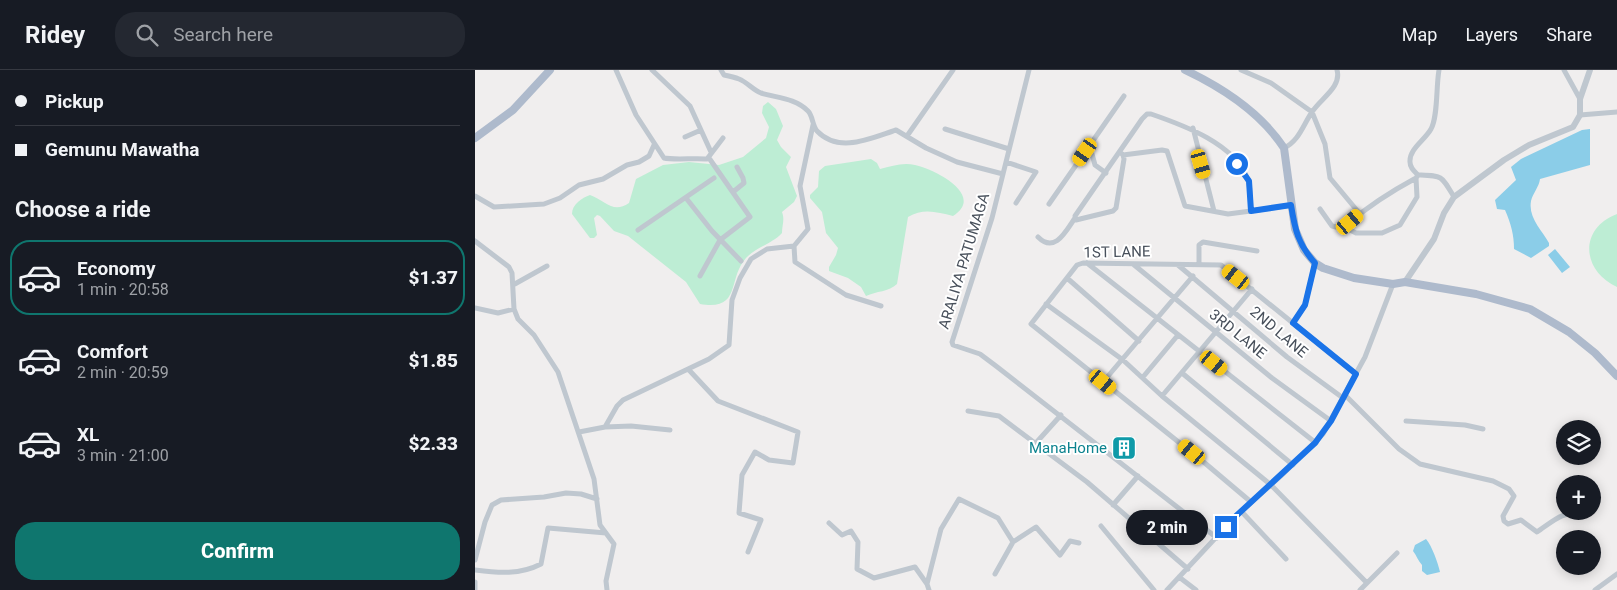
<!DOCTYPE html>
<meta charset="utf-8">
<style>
body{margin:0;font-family:Roboto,sans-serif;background:#242831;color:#f1f3f6;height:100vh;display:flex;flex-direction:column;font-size:19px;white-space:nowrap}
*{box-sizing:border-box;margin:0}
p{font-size:16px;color:#9ea1a6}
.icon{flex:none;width:28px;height:28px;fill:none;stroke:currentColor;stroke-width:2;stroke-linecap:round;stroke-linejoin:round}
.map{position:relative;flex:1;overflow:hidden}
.side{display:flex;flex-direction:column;background:#171b24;width:475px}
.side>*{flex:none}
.banner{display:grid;align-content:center;height:110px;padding:0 15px;background:#171b24}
.fabs{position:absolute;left:1081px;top:350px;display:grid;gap:10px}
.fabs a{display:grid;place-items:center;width:45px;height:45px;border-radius:50%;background:#171b24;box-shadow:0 2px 12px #0003;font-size:25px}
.end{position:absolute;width:22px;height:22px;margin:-11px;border:6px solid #1a73e8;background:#fff;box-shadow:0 0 0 2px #fff}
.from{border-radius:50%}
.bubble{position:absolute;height:35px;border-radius:18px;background:#171b24;box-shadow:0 2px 12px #0003;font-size:16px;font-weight:800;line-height:35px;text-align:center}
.car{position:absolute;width:15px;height:30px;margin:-15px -8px;border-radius:6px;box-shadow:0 0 4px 1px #0007;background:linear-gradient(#f5c518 24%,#345 0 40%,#f5c518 0 76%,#345 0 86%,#f5c518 0)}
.banner b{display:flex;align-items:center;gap:18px;height:48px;font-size:19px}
.banner b+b{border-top:1px solid #363941}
.banner i{width:12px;height:12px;background:#f1f3f6}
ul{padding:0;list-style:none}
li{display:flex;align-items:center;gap:15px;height:75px;margin:0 10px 8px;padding:0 5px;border:2px solid transparent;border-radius:20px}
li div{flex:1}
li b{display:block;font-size:19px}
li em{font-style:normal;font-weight:800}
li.on{border-color:#0f766e}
li>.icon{width:45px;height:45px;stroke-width:1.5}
h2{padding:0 15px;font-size:22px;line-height:60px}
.action{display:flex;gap:10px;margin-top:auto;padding:10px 15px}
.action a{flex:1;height:58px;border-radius:20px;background:#0f766e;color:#fff;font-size:20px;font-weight:800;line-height:58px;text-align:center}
header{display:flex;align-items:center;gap:30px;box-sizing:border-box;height:70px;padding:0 25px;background:#171b24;border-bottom:1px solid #363941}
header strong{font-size:24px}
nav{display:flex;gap:28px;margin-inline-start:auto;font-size:18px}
.search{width:350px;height:45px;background:#242831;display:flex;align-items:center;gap:12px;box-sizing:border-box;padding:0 18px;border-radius:20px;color:#9ea1a6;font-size:19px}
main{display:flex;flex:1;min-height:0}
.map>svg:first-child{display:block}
.green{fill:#bdedd4}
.water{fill:#8bcde8}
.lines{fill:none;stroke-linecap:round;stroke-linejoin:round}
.minor{stroke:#bfc7cf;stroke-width:5}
.tertiary{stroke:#bfc7cf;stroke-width:6}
.primary{stroke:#aebacc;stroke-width:8}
.route{stroke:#1a73e8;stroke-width:6}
.labels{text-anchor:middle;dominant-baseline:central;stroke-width:4;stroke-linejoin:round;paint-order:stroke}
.street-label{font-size:15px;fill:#474f5a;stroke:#fff}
.culture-label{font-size:15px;fill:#0d838f;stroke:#fff;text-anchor:end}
</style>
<header>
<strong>Ridey</strong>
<div class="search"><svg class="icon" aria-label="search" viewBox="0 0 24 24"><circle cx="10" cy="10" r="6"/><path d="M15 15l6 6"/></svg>Search here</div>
<nav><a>Map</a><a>Layers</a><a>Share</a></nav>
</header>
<main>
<section class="side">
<div class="banner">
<b><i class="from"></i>Pickup</b>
<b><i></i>Gemunu Mawatha</b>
</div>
<h2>Choose a ride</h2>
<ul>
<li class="on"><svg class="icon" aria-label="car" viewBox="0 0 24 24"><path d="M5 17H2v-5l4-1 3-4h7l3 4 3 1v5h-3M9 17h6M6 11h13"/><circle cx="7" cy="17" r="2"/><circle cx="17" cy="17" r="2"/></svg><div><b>Economy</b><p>1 min · 20:58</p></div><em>$1.37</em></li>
<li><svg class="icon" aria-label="car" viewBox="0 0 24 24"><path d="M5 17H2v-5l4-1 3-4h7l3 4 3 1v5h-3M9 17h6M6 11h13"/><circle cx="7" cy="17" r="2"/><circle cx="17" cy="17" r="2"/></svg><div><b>Comfort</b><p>2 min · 20:59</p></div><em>$1.85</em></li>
<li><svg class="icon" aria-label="car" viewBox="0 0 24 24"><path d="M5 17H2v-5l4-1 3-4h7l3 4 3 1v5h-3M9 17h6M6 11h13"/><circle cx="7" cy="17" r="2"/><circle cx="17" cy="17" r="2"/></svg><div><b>XL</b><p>3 min · 21:00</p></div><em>$2.33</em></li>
</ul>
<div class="action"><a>Confirm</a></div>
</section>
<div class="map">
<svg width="1142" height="520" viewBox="0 0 1142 520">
<rect width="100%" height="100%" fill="#f0eeee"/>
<!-- green -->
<path class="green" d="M293 32 301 39 308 56 302 70 306 77 316 87 311 97 322 126 319 132 307 142C310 150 307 155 307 163 297 174 281 177 271 188 252 209 267 241 225 234L211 212 153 166 139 161 125 146 122 145 119 148 122 165 119 168H115L97 144C97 134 107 128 115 125 131 131 138 144 154 133L161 109 188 95 214 92 244 95 268 87 291 68 294 57 287 43 288 36Z
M396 89 402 93 405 99C417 96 428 92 440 95 459 99 511 125 478 146 462 142 448 138 433 147L422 214C414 222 401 221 391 226L386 217 373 208 354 201V197L361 185 363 178 351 163 347 142 335 128V125L343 117 344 101 350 96Z
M1142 144V217C1107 201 1103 159 1142 144Z"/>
<!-- water -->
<path class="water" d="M1115 59V95L1065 109C1064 117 1058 123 1056 131 1053 148 1067 160 1074 173V176L1056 188 1039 179C1039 165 1036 154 1030 140L1022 139 1020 130 1041 110 1036 97 1046 89 1107 60Z
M1080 179 1095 197 1087 203 1073 185Z
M951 469C957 476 963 493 965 502L952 505 947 501V495C943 491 942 486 938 481L940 475Z"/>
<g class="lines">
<!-- minor -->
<path class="minor" d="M141 0 161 45 189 88C197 90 221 88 232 89L248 68
M177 0 215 36 236 82
M246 0 249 5C254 6 259 7 264 9 272 12 278 20 286 23 302 28 320 28 333 41 338 46 337 55 342 61 364 84 396 68 421 60L451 78 482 92 528 104
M554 0 517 148 477 272 478 275 505 284 521 296 742 468
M766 0 796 13 837 42 850 74 855 108 885 144
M964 0C961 16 963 47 956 59 950 70 934 79 935 92 935 98 939 101 943 105 968 106 966 105 979 127
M1089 0 1105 29
M1105 45 1142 42
M718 58 739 141
M470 59 534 79
M432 66 478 0
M210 67 226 60
M809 78C824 71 828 55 837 42 845 29 867 17 862 0
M610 82 617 84 620 95 631 103
M645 82 648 85 649 89 641 138 638 141 601 150 600 146 667 49 672 44H676C708 55 761 74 773 110 776 119 775 131 776 141L817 135
M648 85 687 80 692 81 710 136 753 144 776 141
M531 92 561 102 541 133
M941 108C917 121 895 135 875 152V160L881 163H907L925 155 942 127 941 108 943 105
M258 122 269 113 268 108 262 97
M0 126 19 137 69 134 85 128 104 115 128 109 152 95 164 92 174 86 179 75
M211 128 237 161 266 191
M574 134 649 26
M845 139 857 156 865 158 874 156
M163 160 239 108
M563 167C580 184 591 161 600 148
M0 171 34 197 37 203 39 239 43 249 59 265 83 302 119 409 125 455 139 474 131 511 132 520
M319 176 320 192 371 225 406 236
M612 193 841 373
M658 194 797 308 856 351
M724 194V175L728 172 782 181
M703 195 812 287 868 328
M225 206 245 170 275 147 234 88
M592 208 664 271
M38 215 72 196
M571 234 648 290 687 326 796 415 892 513
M0 238 23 243 39 239
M818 253 830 235 840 193
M214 300 243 331 323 362 318 393 294 390 280 382 267 405 264 443 286 450 273 482
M707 303 818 395
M668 307 703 265
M628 312 718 206
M870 325 924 379 945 394 1018 411 1034 419 1039 426 1028 446 1029 451 1033 454 1046 450 1062 462C1076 453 1090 438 1107 446
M687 326 777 219
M493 341 524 346 612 412 713 499
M931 351 990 355 1008 359
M130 357 142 336 148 330 234 289 254 275 257 230 265 208 276 189 292 179 319 176 333 159 325 116 338 55
M104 362 130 357 156 356 195 360
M560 374 586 345
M776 432 731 394 556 254 602 195 608 193 746 195 881 304
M638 435 663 406
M766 441 811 489
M354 453 367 465 376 461 383 472 382 499 399 508 440 497 452 514
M626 456 679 520
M538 472 561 457 585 485 595 471 604 473
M0 490 10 452 17 435 26 430 69 427 91 423 106 424 122 429
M0 500C23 503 45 505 66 494L73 458 131 463
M704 507 721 520
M0 512V520
M454 520 452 514 466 459 484 429 523 448 538 472 520 504
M692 520 761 446 808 404 848 364 890 287 918 214
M885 520 922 483
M1120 520 1142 504"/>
<!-- tertiary -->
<path class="tertiary" d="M930 212 959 169 969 143 979 127 1029 90 1054 75 1098 57 1105 45V29L1115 0"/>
<!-- primary -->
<path class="primary" d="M710 0C748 18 786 43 809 78L820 159 829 180 840 193 848 198 879 208 918 214 930 212 1001 224 1055 239 1094 262 1120 283 1142 306
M0 68 38 40 75 0"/>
</g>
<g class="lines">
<!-- route -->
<path class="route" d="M751 457 761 446 840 373 856 351 881 304 818 253 830 235 840 193C823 174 820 160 816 135L776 141 774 111 762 94"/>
</g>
<!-- icons -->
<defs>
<symbol id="building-square" viewBox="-11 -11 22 22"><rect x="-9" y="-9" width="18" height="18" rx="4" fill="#0f9aa8" stroke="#fff"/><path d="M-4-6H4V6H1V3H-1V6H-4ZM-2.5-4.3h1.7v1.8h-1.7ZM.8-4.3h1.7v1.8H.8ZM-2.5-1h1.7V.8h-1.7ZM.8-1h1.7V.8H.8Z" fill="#fff"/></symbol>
</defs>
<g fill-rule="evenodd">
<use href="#building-square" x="635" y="364" width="28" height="28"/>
</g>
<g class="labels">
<!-- street labels -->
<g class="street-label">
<text transform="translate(642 182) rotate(-1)">1ST LANE</text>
<text transform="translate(489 191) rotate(-73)">ARALIYA PATUMAGA</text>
<text transform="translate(804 262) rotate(40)">2ND LANE</text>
<text transform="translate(763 264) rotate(39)">3RD LANE</text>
</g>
<!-- culture labels -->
<g class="culture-label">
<text x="632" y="378">ManaHome</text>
</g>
</g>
</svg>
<div class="fabs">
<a><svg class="icon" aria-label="layers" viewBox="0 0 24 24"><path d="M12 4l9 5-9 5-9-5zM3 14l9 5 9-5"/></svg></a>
<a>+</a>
<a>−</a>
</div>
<i class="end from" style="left:762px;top:94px"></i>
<i class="end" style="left:751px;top:457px"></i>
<div class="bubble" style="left:651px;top:440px;width:82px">2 min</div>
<i class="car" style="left:610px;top:82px;rotate:215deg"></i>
<i class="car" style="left:726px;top:94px;rotate:164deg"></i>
<i class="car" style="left:875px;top:152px;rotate:50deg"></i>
<i class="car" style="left:761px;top:207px;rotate:308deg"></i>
<i class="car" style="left:739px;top:293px;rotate:129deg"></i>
<i class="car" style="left:628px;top:312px;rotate:129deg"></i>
<i class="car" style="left:717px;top:382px;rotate:309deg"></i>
</div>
</main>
